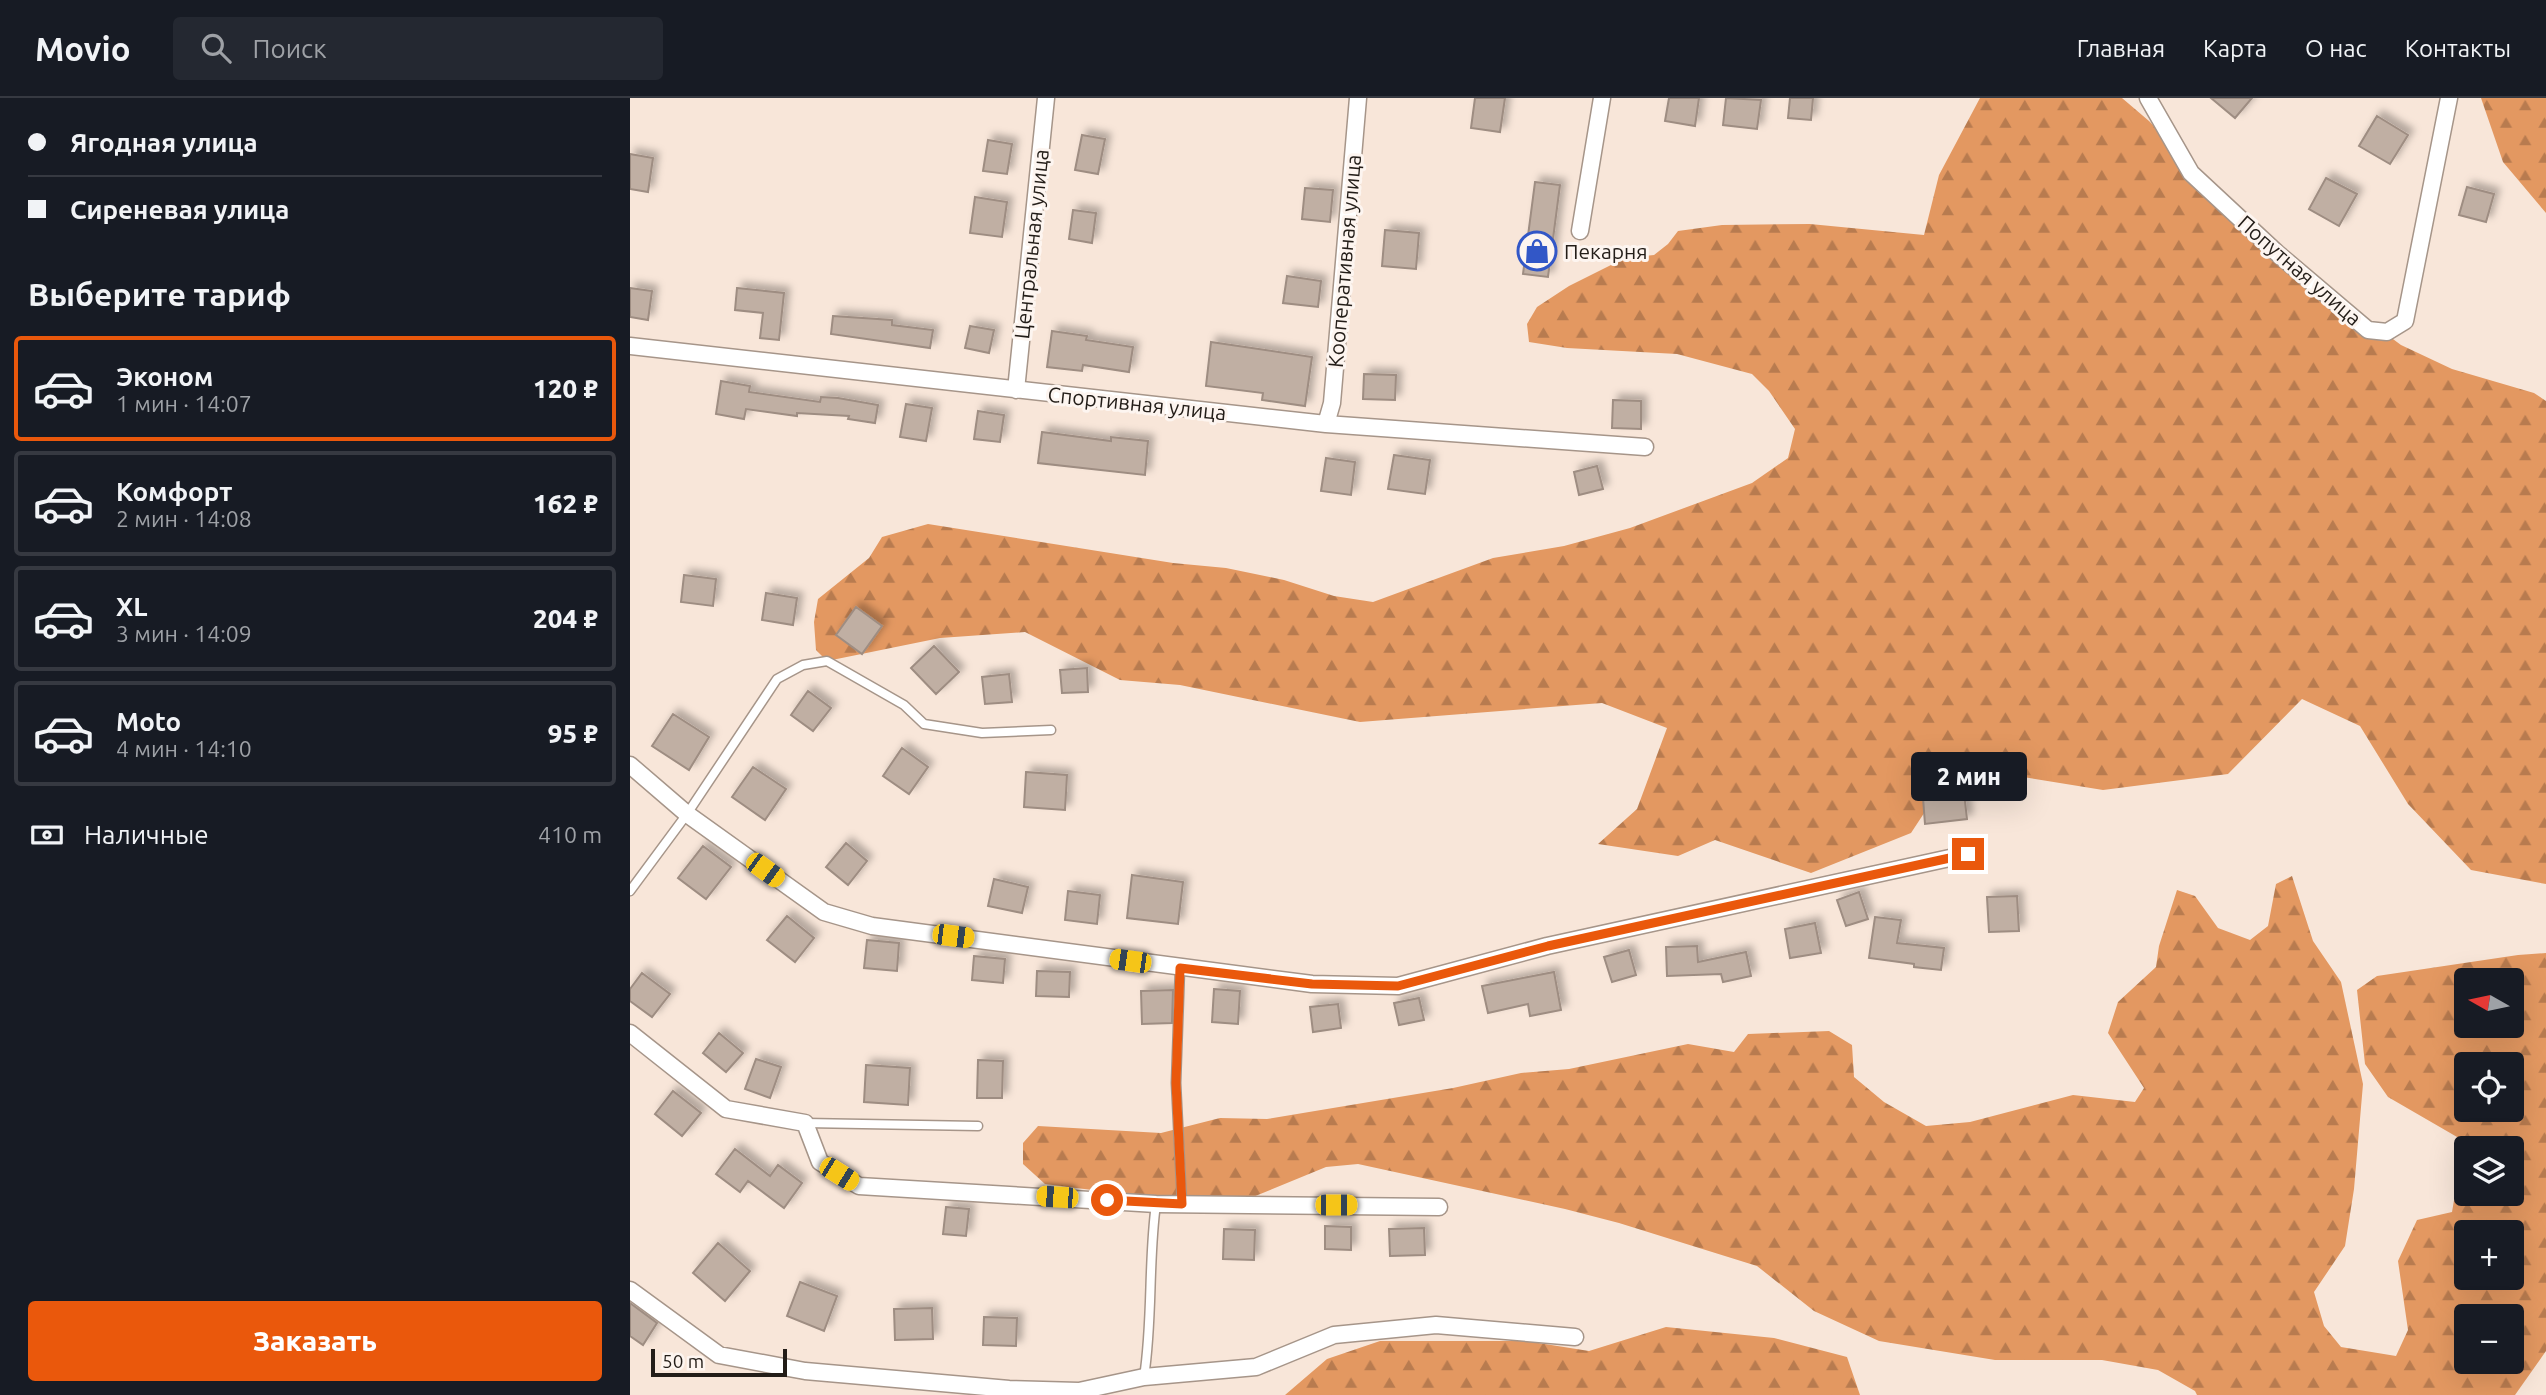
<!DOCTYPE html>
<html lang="ru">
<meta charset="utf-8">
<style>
body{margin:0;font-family:Ubuntu,sans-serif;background:#242831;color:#f1f3f6;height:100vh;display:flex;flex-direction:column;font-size:26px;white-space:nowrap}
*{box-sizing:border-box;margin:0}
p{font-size:23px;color:#9ea1a6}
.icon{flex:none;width:38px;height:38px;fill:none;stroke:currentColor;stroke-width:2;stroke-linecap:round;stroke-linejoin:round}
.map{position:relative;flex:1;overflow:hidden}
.sheet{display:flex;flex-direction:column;background:#171b24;width:630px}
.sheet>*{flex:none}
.top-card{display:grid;align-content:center;height:154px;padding:0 28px;background:#171b24}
.needle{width:46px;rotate:279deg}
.buttons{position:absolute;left:1824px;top:870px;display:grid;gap:14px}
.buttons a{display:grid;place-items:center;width:70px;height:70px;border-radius:7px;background:#171b24;box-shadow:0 7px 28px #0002;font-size:35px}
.scale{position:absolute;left:21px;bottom:18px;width:136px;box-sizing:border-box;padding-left:7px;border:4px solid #231d18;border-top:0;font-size:19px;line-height:24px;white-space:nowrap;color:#231d18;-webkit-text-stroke:5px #fdf5f0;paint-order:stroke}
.end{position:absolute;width:32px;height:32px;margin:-16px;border:9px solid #ea580c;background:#fff;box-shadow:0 0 0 4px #fff}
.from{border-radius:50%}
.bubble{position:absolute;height:49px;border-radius:7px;background:#171b24;box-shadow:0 7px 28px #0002;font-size:23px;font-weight:800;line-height:49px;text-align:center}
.car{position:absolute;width:21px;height:42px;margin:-21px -10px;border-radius:9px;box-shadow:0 0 5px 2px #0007;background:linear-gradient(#f5c518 24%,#345 0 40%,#f5c518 0 76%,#345 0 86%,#f5c518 0)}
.top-card b{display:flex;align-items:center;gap:24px;height:66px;font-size:26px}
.top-card b+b{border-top:2px solid #363941}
.top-card i{width:18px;height:18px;background:#f1f3f6}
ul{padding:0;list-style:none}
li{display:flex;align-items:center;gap:21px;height:105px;margin:0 14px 10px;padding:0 14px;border:4px solid #363941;border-radius:7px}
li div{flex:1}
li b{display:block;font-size:26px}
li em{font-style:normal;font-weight:800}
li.selected{border-color:#ea580c}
li>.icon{width:63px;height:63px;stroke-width:1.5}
h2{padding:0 28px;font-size:32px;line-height:84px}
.pay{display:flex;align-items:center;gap:18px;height:77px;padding:0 28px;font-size:26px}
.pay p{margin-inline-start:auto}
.primary-button{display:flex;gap:14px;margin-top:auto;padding:14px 28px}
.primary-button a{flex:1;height:80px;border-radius:7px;background:#ea580c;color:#fff;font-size:28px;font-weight:800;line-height:80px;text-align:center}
header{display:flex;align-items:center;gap:42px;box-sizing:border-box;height:98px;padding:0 35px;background:#171b24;border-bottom:2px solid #363941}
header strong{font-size:33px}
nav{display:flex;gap:38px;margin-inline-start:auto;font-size:24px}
.search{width:490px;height:63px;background:#242831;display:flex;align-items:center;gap:18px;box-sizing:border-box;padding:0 24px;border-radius:7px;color:#9ea1a6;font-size:26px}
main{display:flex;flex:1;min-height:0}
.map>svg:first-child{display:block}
.forest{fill:url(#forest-firs);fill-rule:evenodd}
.building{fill:#c0afa3;stroke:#9e8d82;stroke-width:2;filter:url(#shadow)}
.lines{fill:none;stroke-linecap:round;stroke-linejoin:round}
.lane-casing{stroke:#a69589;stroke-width:11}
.street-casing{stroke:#a69589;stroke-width:19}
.lane{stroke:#fff;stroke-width:8}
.street{stroke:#fff;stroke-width:16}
.route{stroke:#ea580c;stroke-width:9}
.labels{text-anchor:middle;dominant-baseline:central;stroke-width:6;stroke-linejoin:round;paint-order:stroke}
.street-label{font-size:21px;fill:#231d18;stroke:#fdf5f0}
.poi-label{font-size:21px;fill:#231d18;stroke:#fdf5f0;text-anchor:start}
</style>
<header>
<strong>Movio</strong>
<div class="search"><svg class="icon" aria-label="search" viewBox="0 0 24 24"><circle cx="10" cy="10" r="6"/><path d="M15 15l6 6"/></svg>Поиск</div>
<nav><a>Главная</a><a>Карта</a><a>О нас</a><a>Контакты</a></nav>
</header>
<main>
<section class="sheet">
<div class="top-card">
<b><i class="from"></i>Ягодная улица</b>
<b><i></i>Сиреневая улица</b>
</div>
<h2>Выберите тариф</h2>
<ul>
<li class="selected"><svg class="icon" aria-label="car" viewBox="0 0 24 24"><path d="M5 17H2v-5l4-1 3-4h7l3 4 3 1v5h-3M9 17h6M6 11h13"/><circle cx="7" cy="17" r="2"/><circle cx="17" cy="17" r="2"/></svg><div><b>Эконом</b><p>1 мин · 14:07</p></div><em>120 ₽</em></li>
<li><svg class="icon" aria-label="car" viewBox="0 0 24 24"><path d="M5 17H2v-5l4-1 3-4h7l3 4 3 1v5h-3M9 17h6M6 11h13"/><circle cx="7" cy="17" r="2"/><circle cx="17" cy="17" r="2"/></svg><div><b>Комфорт</b><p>2 мин · 14:08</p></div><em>162 ₽</em></li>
<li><svg class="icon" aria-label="car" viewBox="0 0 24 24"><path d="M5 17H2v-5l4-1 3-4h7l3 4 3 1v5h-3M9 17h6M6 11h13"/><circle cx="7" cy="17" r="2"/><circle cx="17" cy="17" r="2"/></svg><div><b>XL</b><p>3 мин · 14:09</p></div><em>204 ₽</em></li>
<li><svg class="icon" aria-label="car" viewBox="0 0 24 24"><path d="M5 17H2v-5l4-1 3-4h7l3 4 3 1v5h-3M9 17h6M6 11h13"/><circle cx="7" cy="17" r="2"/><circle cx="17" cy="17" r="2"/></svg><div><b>Moto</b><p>4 мин · 14:10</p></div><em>95 ₽</em></li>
</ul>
<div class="pay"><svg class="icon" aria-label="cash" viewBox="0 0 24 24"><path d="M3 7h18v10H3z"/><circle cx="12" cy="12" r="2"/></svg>Наличные<p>410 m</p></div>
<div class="primary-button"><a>Заказать</a></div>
</section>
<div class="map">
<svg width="1916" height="1297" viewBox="0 0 1916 1297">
<defs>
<pattern id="forest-firs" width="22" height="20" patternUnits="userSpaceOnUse" patternTransform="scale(1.75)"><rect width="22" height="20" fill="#e39861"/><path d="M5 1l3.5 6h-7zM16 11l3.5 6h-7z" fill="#b87b4f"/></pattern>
<filter id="shadow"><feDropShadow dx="5.5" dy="-5.5" stdDeviation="3.5" flood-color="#0004"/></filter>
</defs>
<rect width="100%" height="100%" fill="#f8e6d9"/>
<!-- forest -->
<path class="forest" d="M1350 0H1492L1519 23 1647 155 1771 247 1822 271 1904 295 1916 303V786L1841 772 1778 706 1730 628 1672 601 1598 676 1473 692 1325 668 1281 735 1181 775 1085 742 1048 758 968 746 1007 711 1037 630 972 605 730 624 550 587 490 582 395 534 310 540 197 563 186 552 184 524 188 501 239 460 252 439 298 426 543 465 596 470 654 482 704 498 743 504 863 460 934 448 1000 430 1122 385 1158 360 1165 331 1139 293 1122 276 1047 256 937 250 899 244 897 226 907 209 939 188 995 160 1024 157 1038 146 1048 133 1092 127 1180 126 1294 137 1309 77Z
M1851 0H1916V115L1873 64Z
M1662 778 1683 843 1711 884 1733 986 1724 1091 1715 1148 1684 1194 1694 1228 1711 1249 1766 1258 1778 1232 1768 1163 1787 1122 1822 1114 1834 1043 1758 999 1735 966 1727 892 1747 878 1888 857 1916 855V1253L1885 1297H1567L1565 1293 1528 1272 1472 1262H1365L1249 1243 1184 1213 1127 1168 989 1125 935 1111 728 1066 696 1069 623 1099H517L415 1086 393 1066V1045L408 1028 531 1035 590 1020 637 1021 823 990 891 975 939 971 1058 946 1104 954 1118 936 1199 933 1222 947 1224 979 1254 1004 1296 1028 1340 1024 1443 997 1505 1004 1514 990 1478 935 1488 904 1526 869 1529 848 1547 792 1565 798 1588 830 1620 842 1638 828 1646 786ZM1836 882H1881V928H1836ZM1836 966H1881V1012H1836ZM1836 1050H1881V1096H1836ZM1836 1134H1881V1180H1836ZM1836 1218H1881V1264H1836Z
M1036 1229 1144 1240 1217 1259 1230 1297H655L697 1261 750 1243H896L959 1253Z"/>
<!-- building -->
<path class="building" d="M845 0H875L870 34 841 30Z
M1039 0H1069L1065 28 1035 23Z
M1096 0 1131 2 1127 31 1093 27Z
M1160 0H1183L1181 22 1158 20Z
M1581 0H1622L1605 20Z
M1747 18 1778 37 1760 66 1729 48Z
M452 37 475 41 468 76 445 72Z
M358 42 382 46 377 76 353 73Z
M0 56 23 60 18 94 0 91Z
M1696 80 1727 96 1709 128 1679 111Z
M905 84 930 87 918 179 893 176Z
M1837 89 1864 96 1856 124 1829 117Z
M675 90 703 92 700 124 672 121Z
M345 99 377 104 372 139 340 135Z
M443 112 466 115 462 145 439 141Z
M755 132 789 135 786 171 752 168Z
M657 178 691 183 688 209 653 205Z
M0 190 22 193 18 222 0 219Z
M107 190 154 195 149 242 130 240 133 215 105 212Z
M203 218 262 222V227L303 232 300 250 201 236Z
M340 228 364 232 359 255 335 250Z
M422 233 457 238 456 242 503 249 499 274 453 267 452 273 417 269Z
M581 244 682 259 675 308 632 302 633 295 576 288Z
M734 276 766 277 765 302 733 301Z
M91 283 120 288 119 294 190 304 191 299 208 300 248 307 245 325 218 321 219 318 167 315V318L116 311 114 321 86 316Z
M983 302 1011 303V331L982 330Z
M276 306 302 310 296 343 270 339Z
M348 313 374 317 370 344 344 341Z
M412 334 481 343V339L518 343 515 377 408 365Z
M764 357 800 362 795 396 758 391Z
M696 360 725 364 721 397 691 393Z
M967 368 973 391 949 397 944 374Z
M54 477 86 481 83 508 51 504Z
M136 495 167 500 163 527 132 522Z
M226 509 252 528 232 556 206 537Z
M304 548 329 574 306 596 281 570Z
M457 570 458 594 432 595 430 572Z
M379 576 382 604 355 606 352 579Z
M178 593 201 610 183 633 161 617Z
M43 616 79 639 59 672 22 648Z
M272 650 298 669 279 696 253 678Z
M123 669 156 691 135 722 102 699Z
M396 674 437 677 435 712 394 709Z
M1334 695 1337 721 1295 726 1293 700Z
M216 745 237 763 218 787 196 769Z
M73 748 101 769 76 801 48 780Z
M502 777 553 784 548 826 497 820Z
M364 781 398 789 392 815 358 808Z
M438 793 470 797 467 826 435 822Z
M1229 794 1238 821 1216 828 1207 802Z
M1387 798 1389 833 1359 834 1357 799Z
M157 818 184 840 165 864 137 842Z
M1245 819 1271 822 1267 845 1314 850 1311 872 1284 869V866L1239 860Z
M1185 825 1191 855 1160 860 1155 831Z
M237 842 269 845 267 873 234 870Z
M1067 848 1068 864 1116 854 1121 878 1093 884 1091 876 1037 878 1036 849Z
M999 852 1006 877 982 884 974 859Z
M344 858 375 861 373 885 342 882Z
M407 873 440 874 439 899 406 898Z
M924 874 931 912 900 918 898 906 858 915 852 888Z
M12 875 40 896 22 919 0 903V891Z
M584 891 610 893 608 926 582 924Z
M543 892 542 925 512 926 511 893Z
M789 900 794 922 769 927 764 905Z
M708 906 711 930 683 934 680 909Z
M89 935 113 955 96 974 73 955Z
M126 961 151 969 140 1000 115 991Z
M348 962 373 963 372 1000H347Z
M236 967 280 970 278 1007 234 1004Z
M43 993 71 1015 52 1038 25 1016Z
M105 1051 140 1078 148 1067 172 1085 154 1110 118 1083 110 1094 86 1076Z
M316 1109 339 1111 336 1138 313 1136Z
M695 1128 721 1129V1152L695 1151Z
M794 1130 795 1157 760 1158 759 1131Z
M594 1131 625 1132 624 1162 593 1161Z
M88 1145 120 1173 95 1203 63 1175Z
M170 1184 207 1198 194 1233 157 1218Z
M0 1205 27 1225 13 1247 0 1238Z
M302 1210 303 1241 265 1242 264 1211Z
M354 1219 387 1220 386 1248 353 1247Z"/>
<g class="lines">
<defs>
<path id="lane" d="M0 793 57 716 147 581 173 567 197 563 274 607 294 626 352 635 421 632
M550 870 546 985 552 1106
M175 1025 348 1028
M514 1279C523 1222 518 1164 526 1106"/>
<path id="street" d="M1518 0 1561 75 1647 155 1738 232 1757 234 1775 223 1819 0
M950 133 972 0
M0 248 696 326 1015 349
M386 292 416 0
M696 326 702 305 728 0
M0 667 57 716 194 814 242 828 682 886 768 888 917 848 1338 756 1334 762
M0 935 96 1011 175 1025 190 1064 229 1088 526 1106 809 1109
M0 1192 89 1257 175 1273 379 1291 449 1293 514 1279 626 1269 704 1237 806 1227 945 1239"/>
</defs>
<!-- lane casing -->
<use href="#lane" class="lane-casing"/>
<!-- street casing -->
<use href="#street" class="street-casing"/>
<!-- lane -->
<use href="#lane" class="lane"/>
<!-- street -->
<use href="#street" class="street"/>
</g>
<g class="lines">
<!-- route -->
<path class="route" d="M477 1102 552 1106 546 985 550 870 682 886 768 888 918 848 1338 756"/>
</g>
<!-- icons -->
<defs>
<symbol id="shop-ring" viewBox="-11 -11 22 22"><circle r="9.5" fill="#fdf5f0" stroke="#3257c7" stroke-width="1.5"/><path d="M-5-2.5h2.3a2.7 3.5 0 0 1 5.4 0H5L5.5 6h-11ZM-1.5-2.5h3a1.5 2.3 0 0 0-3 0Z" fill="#3257c7"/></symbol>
</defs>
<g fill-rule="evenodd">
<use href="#shop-ring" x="885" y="131" width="44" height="44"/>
</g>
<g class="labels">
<!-- street labels -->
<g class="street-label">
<text transform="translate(401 146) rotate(-84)">Центральная улица</text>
<text transform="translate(714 163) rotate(-85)">Кооперативная улица</text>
<text transform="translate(1670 172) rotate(41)">Попутная улица</text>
<text transform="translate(507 305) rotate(6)">Спортивная улица</text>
</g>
<!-- poi labels -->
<g class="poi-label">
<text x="934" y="153">Пекарня</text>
</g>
</g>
</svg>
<div class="buttons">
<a><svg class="needle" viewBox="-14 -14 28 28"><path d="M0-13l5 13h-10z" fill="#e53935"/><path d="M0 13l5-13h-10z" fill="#9ea1a6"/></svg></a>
<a><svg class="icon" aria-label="locate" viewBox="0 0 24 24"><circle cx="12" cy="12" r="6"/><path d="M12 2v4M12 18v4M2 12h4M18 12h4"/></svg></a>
<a><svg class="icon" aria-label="layers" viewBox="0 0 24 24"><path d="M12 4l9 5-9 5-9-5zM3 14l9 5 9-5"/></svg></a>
<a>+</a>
<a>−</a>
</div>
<div class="scale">50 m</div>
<i class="end from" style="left:477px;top:1102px"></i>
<i class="end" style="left:1338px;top:756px"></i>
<div class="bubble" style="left:1281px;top:654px;width:116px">2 мин</div>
<i class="car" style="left:135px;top:772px;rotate:126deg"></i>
<i class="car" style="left:323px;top:838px;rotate:97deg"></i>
<i class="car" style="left:500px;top:863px;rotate:278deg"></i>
<i class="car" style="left:209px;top:1076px;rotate:122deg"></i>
<i class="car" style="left:427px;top:1099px;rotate:274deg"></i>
<i class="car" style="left:706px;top:1107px;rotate:90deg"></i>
</div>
</main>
